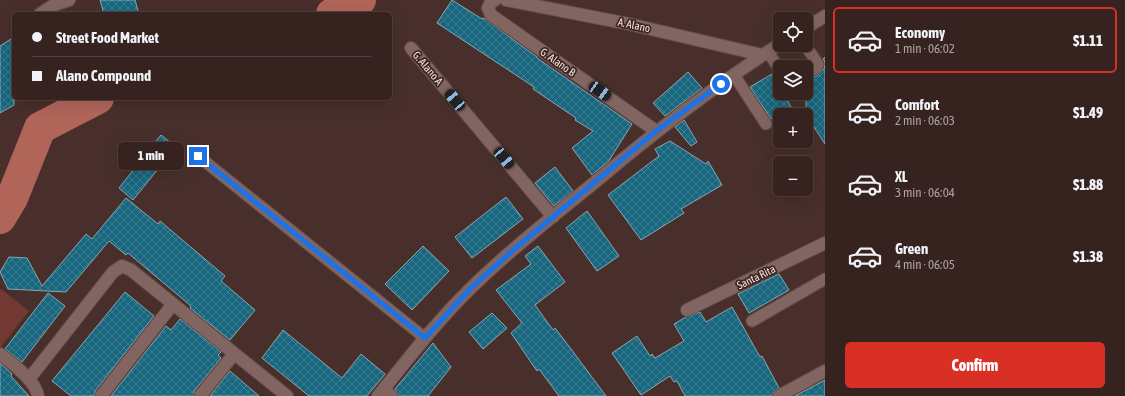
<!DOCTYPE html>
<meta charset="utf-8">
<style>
body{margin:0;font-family:"Asap Condensed",sans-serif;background:#3d2b29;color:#f1f3f6;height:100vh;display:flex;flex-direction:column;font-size:15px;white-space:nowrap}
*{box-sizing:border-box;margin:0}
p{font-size:13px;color:#aaa4a5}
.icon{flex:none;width:22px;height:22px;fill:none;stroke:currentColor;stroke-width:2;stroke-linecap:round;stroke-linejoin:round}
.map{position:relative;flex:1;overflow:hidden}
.sheet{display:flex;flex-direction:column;background:#362320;width:300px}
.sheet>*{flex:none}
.guide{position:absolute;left:12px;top:12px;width:380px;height:88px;border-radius:6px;box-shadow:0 4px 16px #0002,0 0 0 1px #50403e;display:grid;align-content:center;height:88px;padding:0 20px;background:#362320}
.controls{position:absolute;left:773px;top:12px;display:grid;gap:8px}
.controls a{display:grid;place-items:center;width:40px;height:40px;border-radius:6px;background:#362320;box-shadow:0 4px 16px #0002,0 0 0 1px #50403e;font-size:20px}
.end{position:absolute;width:18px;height:18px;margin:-9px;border:5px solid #1a73e8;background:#fff;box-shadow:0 0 0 2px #fff}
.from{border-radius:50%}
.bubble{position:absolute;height:28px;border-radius:6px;background:#362320;box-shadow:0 4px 16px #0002,0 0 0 1px #50403e;font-size:13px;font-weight:800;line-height:28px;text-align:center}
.car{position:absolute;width:12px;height:24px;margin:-12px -6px;border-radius:5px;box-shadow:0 0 3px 1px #0007;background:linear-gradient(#222 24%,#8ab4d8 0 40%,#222 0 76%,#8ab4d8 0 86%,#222 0)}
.guide b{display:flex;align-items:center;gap:14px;height:38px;font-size:15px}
.guide b+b{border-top:1px solid #50403e}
.guide i{width:10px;height:10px;background:#f1f3f6}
ul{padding:7px 0 0;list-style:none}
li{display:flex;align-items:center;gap:12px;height:66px;margin:0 8px 6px;padding:0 12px;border:2px solid transparent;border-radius:6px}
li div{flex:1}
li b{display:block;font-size:15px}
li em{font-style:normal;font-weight:800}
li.active{border-color:#d93025}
li>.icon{width:36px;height:36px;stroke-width:1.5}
.button{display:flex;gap:8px;margin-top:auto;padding:8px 20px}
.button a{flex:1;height:46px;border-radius:6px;background:#d93025;color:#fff;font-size:16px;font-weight:800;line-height:46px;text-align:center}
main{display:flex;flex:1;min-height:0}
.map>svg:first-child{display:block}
.garden{fill:#713931}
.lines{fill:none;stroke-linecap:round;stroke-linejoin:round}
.river{stroke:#b16559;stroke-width:32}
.building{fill:url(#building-cross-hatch);stroke:#88a7b2}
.lane-casing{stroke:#614c49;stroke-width:13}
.street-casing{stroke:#614c49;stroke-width:14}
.secondary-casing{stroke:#614c49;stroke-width:14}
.lane{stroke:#826560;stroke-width:11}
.street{stroke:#826560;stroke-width:12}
.secondary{stroke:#826560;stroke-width:12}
.route{stroke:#1a73e8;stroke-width:5}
.labels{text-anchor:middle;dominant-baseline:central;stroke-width:3.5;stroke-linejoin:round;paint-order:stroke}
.street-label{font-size:11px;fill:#f4e4e1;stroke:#3e2522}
</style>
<main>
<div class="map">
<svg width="825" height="396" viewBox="0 0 825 396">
<defs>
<pattern id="building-cross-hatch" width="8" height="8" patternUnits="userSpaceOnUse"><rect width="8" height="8" fill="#18677e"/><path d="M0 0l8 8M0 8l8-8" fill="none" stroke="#3a7d90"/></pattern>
</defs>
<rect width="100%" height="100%" fill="#482f2b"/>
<!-- garden -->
<path class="garden" d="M1 289 29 311 0 348V290Z"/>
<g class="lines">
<!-- river -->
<path class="river" d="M332 14 360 0
M0 218 12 198 40 128 98 98"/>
</g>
<!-- building -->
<path class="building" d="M100 0H135L139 14H104Z
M452 0 482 19 483 18 485 19 537 57V58L632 124 608 162 592 175 572 148 593 131 575 120 576 118 533 89 534 87 437 23Z
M14 37V105L0 113V46Z
M825 57V144L806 115V70L807 74 810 76 813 77 817 76 824 69 825 63 823 59Z
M688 72 702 88 665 116 653 103Z
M772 74 780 88V93H783L791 107 771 119 750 87Z
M684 120 697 142 691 146 675 127Z
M161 135 176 147 133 200 119 188Z
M670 141 706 164 708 161 722 185 681 209 684 213 641 240 608 195 659 156 655 149Z
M555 167 573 191 554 206 535 183Z
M506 197 523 219 472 258 455 237Z
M126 198 158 224 160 221 225 276 221 281 255 310 230 340 190 308 191 306 128 253 126 255 109 241 66 292 8 289 0 272 9 257 27 258 42 286 86 234 92 239Z
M587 211 619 256 597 271 566 228Z
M423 246 449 271 412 310 385 284Z
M538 246 565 282 535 305 553 330 555 328 571 349 606 396H559L539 369 537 371 511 333 522 323 496 290 531 264 525 256Z
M779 274 789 290 749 313 738 294Z
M125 292 154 316 95 391 94 396H71L52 381Z
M48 293 65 306 22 362 5 349Z
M732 307 760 357 762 356 779 388 773 392 772 396H685L677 381 674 382 670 376 641 395 612 353 637 336 650 356 652 354 655 358 684 341 674 324 686 317 700 312 706 322Z
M492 313 507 328 483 349 469 332Z
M180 319 221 352 218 355 221 358 194 391 193 396H111L166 326 171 330Z
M283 330 342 378 361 354 385 374 367 396H309L262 358Z
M433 343 451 367 428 396H399L395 389Z
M0 363 12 374 11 376 29 396H0Z
M230 371 259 396H210Z
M825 380V396H795Z"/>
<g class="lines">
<defs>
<path id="lane" d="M805 45 818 64 817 67 813 70
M768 52 780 70
M734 75 766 124
M198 156 425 338
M752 321 825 279
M384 388 392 396"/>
<path id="street" d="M495 0 491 2 488 8 491 15 656 131
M506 0 629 24 762 55
M40 14 54 5 69 0
M411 48 553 217
M687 310 825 243
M0 354C12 363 36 381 38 396
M29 379 113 272 122 266 131 270 287 396
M101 396 173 304
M200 396 234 354
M779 396 825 371"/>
<path id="secondary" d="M806 28 825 16
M378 396C408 359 437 321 471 288 511 249 556 214 600 178 657 130 717 84 780 44"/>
</defs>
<!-- lane casing -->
<use href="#lane" class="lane-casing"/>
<!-- street casing -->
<use href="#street" class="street-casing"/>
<!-- secondary casing -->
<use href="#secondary" class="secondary-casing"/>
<!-- lane -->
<use href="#lane" class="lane"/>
<!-- street -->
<use href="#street" class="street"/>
<!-- secondary -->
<use href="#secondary" class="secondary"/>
</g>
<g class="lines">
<!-- route -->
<path class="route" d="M198 156 425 338 471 288 512 251 656 131 721 84"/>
</g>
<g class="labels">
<!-- street labels -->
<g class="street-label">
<text transform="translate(634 25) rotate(12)">A. Alano</text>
<text transform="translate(558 62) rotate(35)">G. Alano B</text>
<text transform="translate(428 68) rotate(50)">G. Alano A</text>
<text transform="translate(756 277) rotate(-26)">Santa Rita</text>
</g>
</g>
</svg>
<div class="controls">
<a><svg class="icon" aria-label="locate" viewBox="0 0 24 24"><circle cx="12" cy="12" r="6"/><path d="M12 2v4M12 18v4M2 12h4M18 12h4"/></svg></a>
<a><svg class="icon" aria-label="layers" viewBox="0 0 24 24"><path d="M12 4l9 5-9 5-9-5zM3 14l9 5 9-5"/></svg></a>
<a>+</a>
<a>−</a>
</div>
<i class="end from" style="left:721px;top:84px"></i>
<i class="end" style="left:198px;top:156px"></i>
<div class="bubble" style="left:118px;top:142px;width:66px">1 min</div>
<i class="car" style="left:600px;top:91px;rotate:125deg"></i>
<i class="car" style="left:455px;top:100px;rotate:320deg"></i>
<i class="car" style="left:504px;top:158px;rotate:140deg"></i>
<div class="guide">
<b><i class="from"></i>Street Food Market</b>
<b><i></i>Alano Compound</b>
</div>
</div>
<section class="sheet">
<ul>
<li class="active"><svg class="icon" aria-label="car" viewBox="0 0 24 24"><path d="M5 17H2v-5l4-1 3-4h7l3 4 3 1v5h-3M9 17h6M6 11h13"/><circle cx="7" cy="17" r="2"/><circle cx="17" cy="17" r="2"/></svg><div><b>Economy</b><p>1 min · 06:02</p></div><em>$1.11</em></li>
<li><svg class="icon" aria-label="car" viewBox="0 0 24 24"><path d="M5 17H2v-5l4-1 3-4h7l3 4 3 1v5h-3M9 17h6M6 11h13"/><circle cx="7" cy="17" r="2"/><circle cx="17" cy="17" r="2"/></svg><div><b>Comfort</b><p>2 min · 06:03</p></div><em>$1.49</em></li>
<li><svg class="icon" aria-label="car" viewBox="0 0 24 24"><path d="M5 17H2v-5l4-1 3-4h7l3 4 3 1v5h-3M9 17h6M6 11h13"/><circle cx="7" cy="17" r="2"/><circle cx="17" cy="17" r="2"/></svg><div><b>XL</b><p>3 min · 06:04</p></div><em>$1.88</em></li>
<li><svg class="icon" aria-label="car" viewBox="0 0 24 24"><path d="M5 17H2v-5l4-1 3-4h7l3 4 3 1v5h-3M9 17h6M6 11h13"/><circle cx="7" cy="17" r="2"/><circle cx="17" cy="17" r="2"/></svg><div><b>Green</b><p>4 min · 06:05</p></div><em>$1.38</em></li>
</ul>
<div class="button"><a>Confirm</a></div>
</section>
</main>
